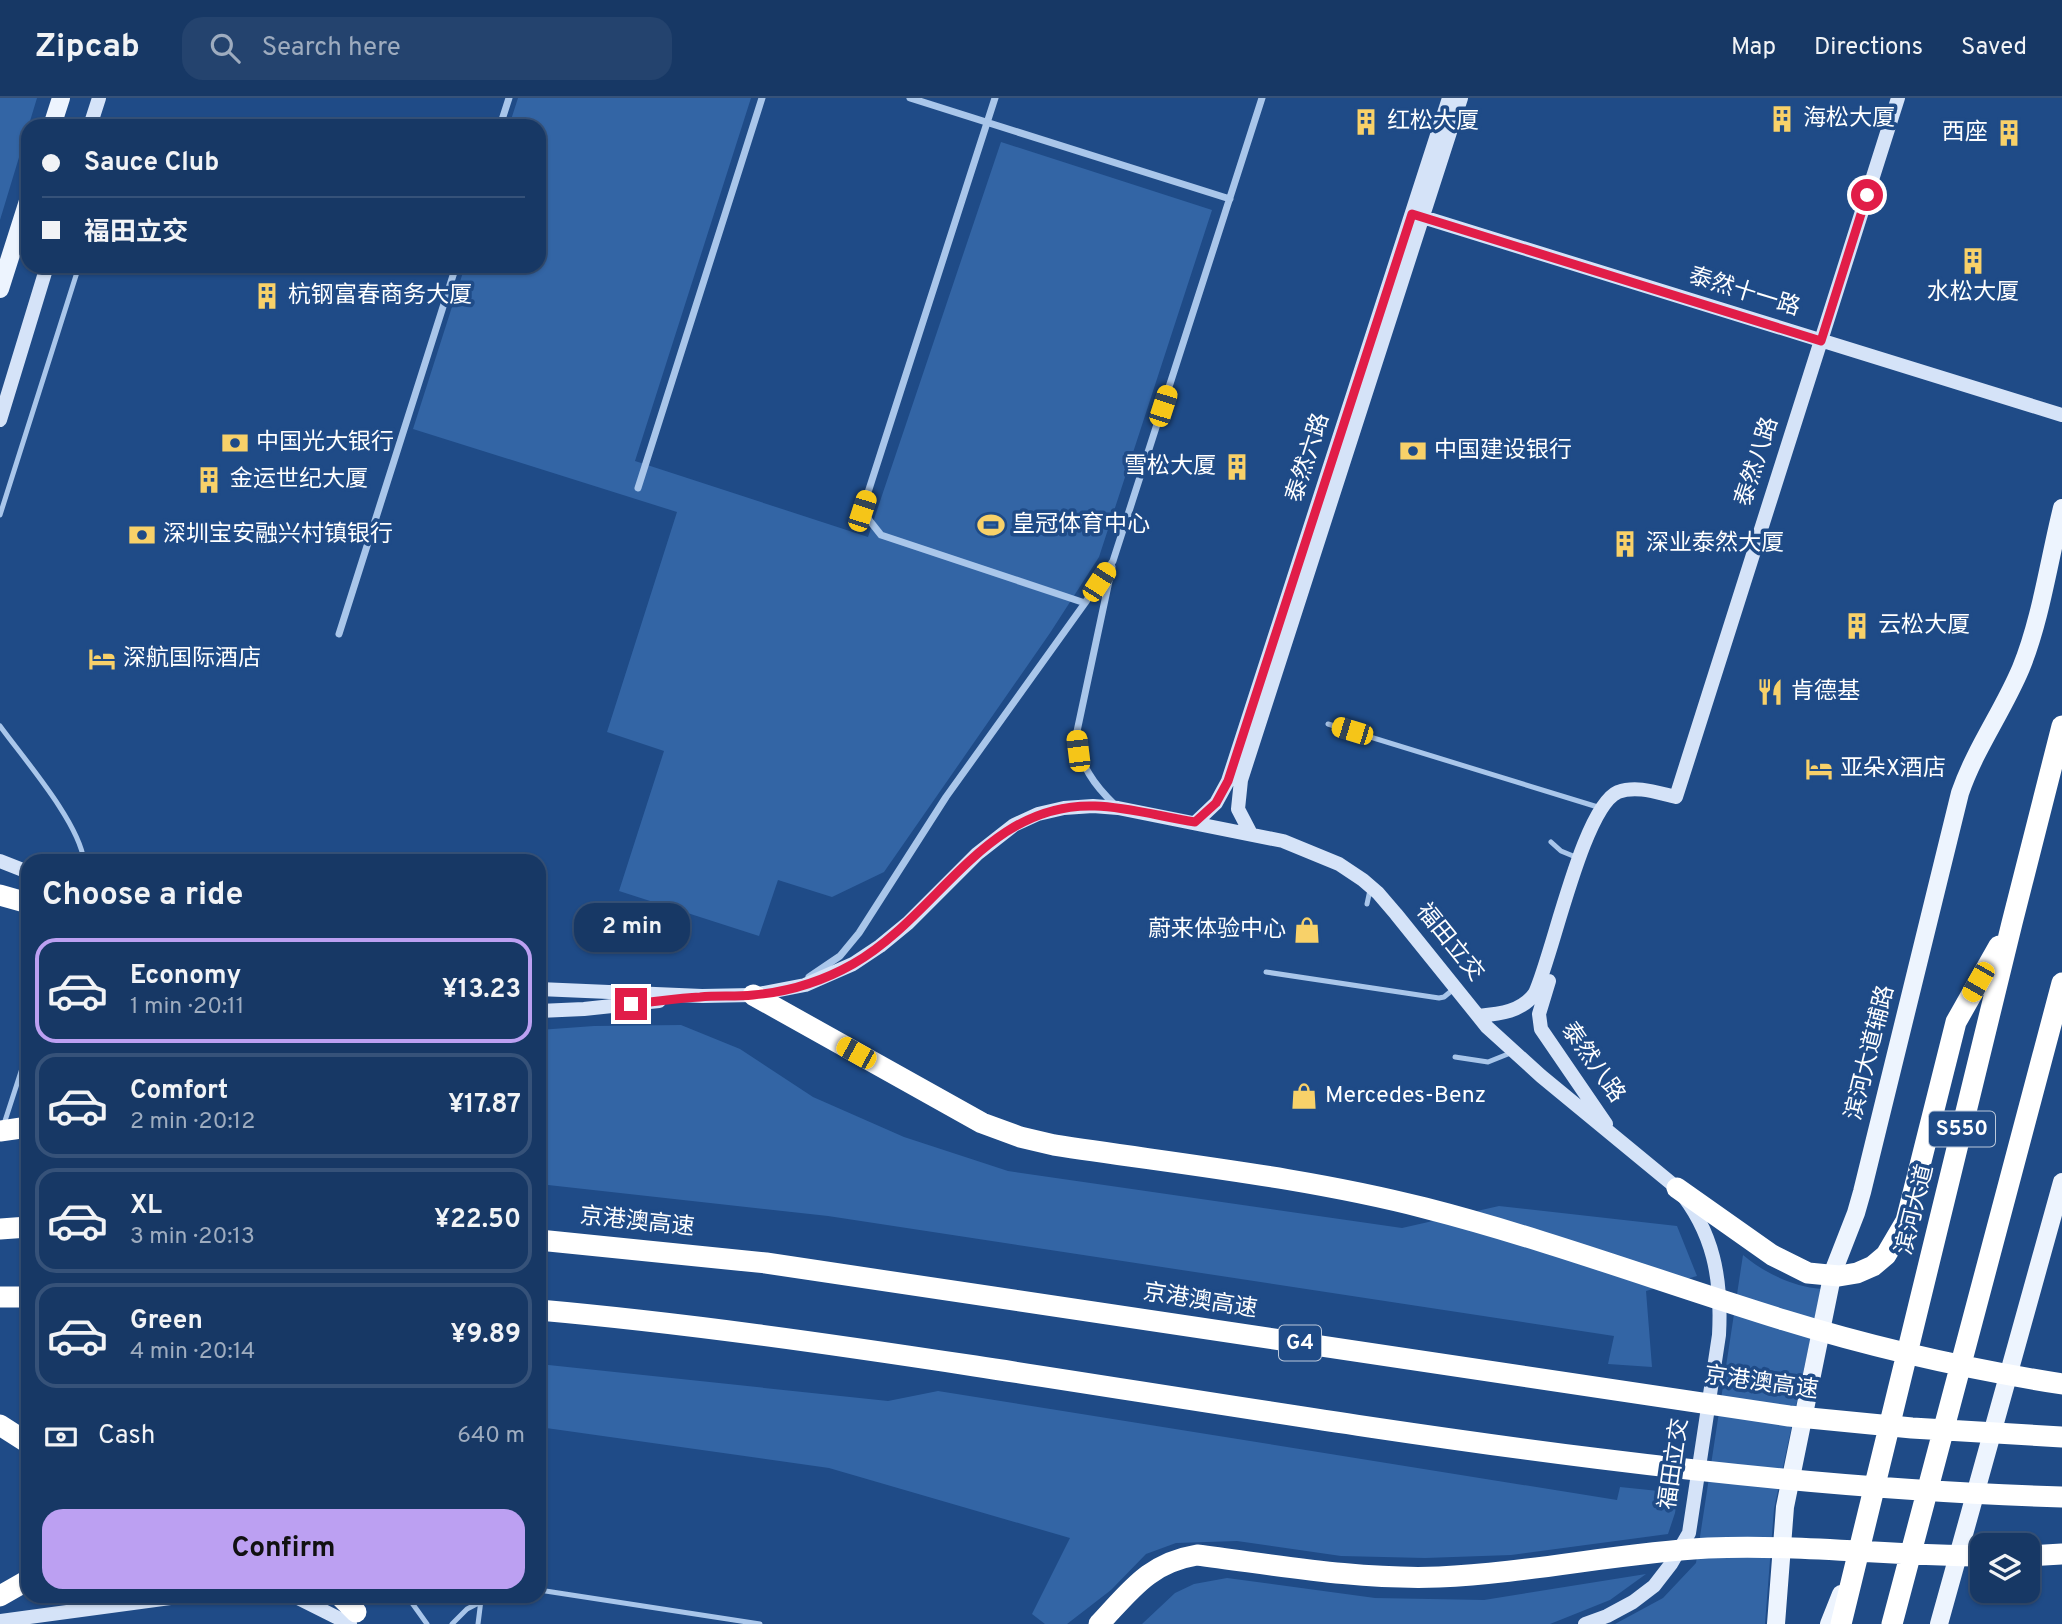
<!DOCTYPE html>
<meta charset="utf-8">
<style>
body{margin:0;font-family:Overpass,"Noto Sans SC",sans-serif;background:#24436e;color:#f1f3f6;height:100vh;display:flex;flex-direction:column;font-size:26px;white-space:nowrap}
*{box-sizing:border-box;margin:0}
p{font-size:23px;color:#9eacbf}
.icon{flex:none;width:38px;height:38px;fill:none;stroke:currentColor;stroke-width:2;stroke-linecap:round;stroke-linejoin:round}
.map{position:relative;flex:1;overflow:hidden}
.drawer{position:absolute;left:21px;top:756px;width:525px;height:749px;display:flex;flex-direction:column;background:#173865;border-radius:21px;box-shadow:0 2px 5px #0004,0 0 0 2px #365279}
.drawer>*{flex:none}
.hud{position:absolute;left:21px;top:21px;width:525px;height:154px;border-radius:21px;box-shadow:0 2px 5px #0004,0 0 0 2px #365279;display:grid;align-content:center;height:154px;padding:0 21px;background:#173865}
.controls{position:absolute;left:1970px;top:1435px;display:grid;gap:14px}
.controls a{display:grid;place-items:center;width:70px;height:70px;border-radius:14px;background:#173865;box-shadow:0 2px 5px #0004,0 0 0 2px #365279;font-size:35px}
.end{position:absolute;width:32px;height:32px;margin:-16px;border:9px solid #e11d48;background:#fff;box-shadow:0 0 0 4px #fff}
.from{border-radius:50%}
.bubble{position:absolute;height:49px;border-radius:21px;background:#173865;box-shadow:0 2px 5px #0004,0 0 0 2px #365279;font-size:23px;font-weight:700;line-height:49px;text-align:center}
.car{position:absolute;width:21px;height:42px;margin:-21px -10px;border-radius:9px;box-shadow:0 0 5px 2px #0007;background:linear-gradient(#f5c518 24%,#345 0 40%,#f5c518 0 76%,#345 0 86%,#f5c518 0)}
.hud b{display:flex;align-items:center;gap:24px;height:66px;font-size:26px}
.hud b+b{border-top:2px solid #365279}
.hud i{width:18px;height:18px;background:#f1f3f6}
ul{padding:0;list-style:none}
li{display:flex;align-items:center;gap:21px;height:105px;margin:0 14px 10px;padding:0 7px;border:4px solid #365279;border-radius:21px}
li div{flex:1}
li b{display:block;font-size:26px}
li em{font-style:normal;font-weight:700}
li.on{border-color:#bca0f2}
li>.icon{width:63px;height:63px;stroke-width:1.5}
h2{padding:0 21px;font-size:32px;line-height:84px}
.pay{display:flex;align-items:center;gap:18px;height:77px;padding:0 21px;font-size:26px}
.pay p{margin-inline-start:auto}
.primary-button{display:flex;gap:14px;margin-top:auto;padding:14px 21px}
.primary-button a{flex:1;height:80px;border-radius:21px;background:#bca0f2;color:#111;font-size:28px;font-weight:700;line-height:80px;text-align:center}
header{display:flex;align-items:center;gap:42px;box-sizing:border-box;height:98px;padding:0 35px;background:#173865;border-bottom:2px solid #365279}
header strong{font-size:33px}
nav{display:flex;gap:38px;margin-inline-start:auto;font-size:24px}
.search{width:490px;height:63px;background:#24436e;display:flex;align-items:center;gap:18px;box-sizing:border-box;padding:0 24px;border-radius:21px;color:#9eacbf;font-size:26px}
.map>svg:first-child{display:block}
.green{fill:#3365a5}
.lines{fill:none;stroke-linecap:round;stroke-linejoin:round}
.lane{stroke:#a9c6ea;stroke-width:5}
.street{stroke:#a9c6ea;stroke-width:7}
.secondary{stroke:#d5e3f8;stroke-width:14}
.primary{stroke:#edf4fe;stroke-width:18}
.highway{stroke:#fff;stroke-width:21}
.route{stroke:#e11d48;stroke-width:9}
.labels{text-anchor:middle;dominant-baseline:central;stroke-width:7;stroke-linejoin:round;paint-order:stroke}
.shield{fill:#1f4b87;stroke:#bcc9db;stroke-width:2}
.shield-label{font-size:21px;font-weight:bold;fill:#fff}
.poi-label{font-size:23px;fill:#fff;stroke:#1f4b87;text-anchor:start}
.street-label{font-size:23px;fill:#fff;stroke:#1f4b87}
</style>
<header>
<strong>Zipcab</strong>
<div class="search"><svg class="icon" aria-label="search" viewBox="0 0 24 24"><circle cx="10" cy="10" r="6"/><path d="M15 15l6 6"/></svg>Search here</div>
<nav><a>Map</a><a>Directions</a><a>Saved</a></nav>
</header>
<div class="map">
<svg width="2062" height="1526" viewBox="0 0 2062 1526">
<rect width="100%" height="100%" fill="#1f4b87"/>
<!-- green -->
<path class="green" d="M0 0H37L0 122Z
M518 0H751L635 363 868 439 1001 44 1212 112 1099 459 1050 535 884 774 832 799 778 782 759 838 619 793 664 653 607 634 677 414 413 331 465 168H539V28H509Z
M681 927 740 951 813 999 904 1039 1008 1073 1402 1130 1499 1108 1677 1128 1697 1178 1646 1193 1652 1269 1608 1266 1614 1238 828 1118 539 1086V932L594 928Z
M1743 1157C1766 1176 1792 1188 1821 1191L1774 1411 1765 1526H1615L1663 1500 1696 1465Z
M539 1266 888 1303 938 1293 1617 1402 1620 1389 1678 1395 1675 1415 1668 1436 1511 1457 1425 1460 1341 1458 1237 1443 1176 1445 1146 1456 1111 1492 1067 1526H1045L1032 1516 1070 1440 829 1370 539 1329Z
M1646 1476 1610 1502 1550 1526H1142L1175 1495 1194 1486 1227 1480 1375 1500 1484 1502Z"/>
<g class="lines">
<!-- lane -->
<path class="lane" d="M0 417 79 168
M1328 626 1601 710
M0 628C24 661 79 724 84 763
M1551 744 1561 753 1578 760
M1367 806 1370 792
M1266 874 1439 900 1444 899 1455 890
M1455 959 1488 964 1513 954
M3 1029 28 952
M539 1492 760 1526
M407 1498 427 1526
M452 1526 467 1511 492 1498
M478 1526 481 1502"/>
<!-- street -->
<path class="street" d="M910 0 1230 101
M995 0 862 413 881 437 1085 505
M500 28 509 0
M638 390 762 0
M1112 469 1076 638C1080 667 1094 687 1115 707
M339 536 456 168
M809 879 840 858 859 835 946 699 1085 505 1113 463 1262 0"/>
<!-- secondary -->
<path class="secondary" d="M90 28 99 0
M1413 116 2062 317
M0 322 47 168
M1195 725 1216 705 1228 683 1449 0
M1251 736 1238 711 1241 682 1461 0
M0 763 28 774
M1549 883 1539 916 1541 931 1606 1026
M539 891 702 898 753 897 805 887 853 866 880 848 908 825 977 756 1014 727 1038 716 1064 710 1093 708 1118 710 1283 743 1339 766 1363 782 1378 795 1396 816 1487 929 1541 978 1677 1090C1714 1134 1722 1181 1719 1237L1689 1435 1671 1466 1654 1488 1633 1504 1607 1518 1585 1526
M539 913 584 911 659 903
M1478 918C1499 916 1522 914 1535 895 1553 856 1583 709 1618 694 1637 687 1658 695 1676 699L1898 0
M294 1498 350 1526
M0 1523 185 1498"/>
<!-- primary -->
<path class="primary" d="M52 28 61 0
M0 191 28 103
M1776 1526 1785 1409 1833 1174 1856 1115 1862 1094 1960 695C1975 651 2003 613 2021 570 2041 521 2049 462 2062 410
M1829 1526 1841 1496
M1939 1526 2062 1084"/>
<!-- highway -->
<path class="highway" d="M0 797 28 805
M753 897 982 1025 1020 1039 1054 1047C1178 1066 1304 1079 1425 1110 1546 1141 1664 1185 1784 1222 1875 1250 1968 1271 2062 1286
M0 1033 28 1029
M1677 1090 1772 1157 1808 1175 1839 1178 1857 1175 1873 1168 1886 1157 1906 1123 1956 924 1999 848
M0 1131 28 1129
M539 1142 766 1165 1789 1318 1912 1330 2062 1339
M0 1199H28
M539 1212C685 1225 830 1246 975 1268 1335 1323 1697 1388 2062 1399
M0 1327 28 1345
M2028 1458 2062 1456
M0 1498 28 1482
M340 1498 356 1514
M1099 1526C1131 1492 1149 1465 1197 1457 1277 1467 1358 1482 1439 1479 1529 1475 1618 1455 1708 1450 1800 1446 1891 1458 1983 1458
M1841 1526 2012 825 2062 628
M1892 1526 2062 885"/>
</g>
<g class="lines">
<!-- route -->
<path class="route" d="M631 906C654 904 677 900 700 899 717 897 735 899 753 897 788 894 823 883 853 866 939 817 985 704 1095 708 1129 709 1162 719 1195 724L1216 705 1228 683 1412 116 1821 243 1867 97"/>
</g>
<!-- icons -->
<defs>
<symbol id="building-bare" viewBox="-9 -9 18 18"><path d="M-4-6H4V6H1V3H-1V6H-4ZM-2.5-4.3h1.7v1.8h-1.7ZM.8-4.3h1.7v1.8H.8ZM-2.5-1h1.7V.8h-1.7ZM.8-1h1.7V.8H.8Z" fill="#f8d169" stroke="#1f4b87" stroke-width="2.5" paint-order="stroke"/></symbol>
<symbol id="bank-bare" viewBox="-9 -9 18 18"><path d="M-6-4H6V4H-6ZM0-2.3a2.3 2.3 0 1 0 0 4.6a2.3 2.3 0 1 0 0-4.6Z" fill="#f8d169" stroke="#1f4b87" stroke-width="2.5" paint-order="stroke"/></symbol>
<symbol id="stadium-bare" viewBox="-9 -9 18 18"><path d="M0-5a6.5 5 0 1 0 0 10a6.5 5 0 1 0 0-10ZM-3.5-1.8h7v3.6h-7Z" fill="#f8d169" stroke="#1f4b87" stroke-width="2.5" paint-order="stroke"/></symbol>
<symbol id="hotel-bare" viewBox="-9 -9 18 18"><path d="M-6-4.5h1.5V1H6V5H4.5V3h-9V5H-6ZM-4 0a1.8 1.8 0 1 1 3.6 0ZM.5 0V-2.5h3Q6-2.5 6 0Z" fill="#f8d169" stroke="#1f4b87" stroke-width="2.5" paint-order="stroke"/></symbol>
<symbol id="restaurant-bare" viewBox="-9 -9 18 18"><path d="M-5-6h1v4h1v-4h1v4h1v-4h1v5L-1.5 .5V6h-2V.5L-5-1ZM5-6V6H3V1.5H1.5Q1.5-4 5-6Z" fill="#f8d169" stroke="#1f4b87" stroke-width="2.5" paint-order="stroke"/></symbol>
<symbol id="shop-bare" viewBox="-9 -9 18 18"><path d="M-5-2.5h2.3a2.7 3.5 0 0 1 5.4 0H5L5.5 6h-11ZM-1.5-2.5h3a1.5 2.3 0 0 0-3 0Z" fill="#f8d169" stroke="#1f4b87" stroke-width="2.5" paint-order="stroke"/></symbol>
</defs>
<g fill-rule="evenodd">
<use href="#building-bare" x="1763" y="2" width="38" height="38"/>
<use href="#building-bare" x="1347" y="5" width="38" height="38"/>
<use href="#building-bare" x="1990" y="16" width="38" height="38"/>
<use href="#building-bare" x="1954" y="144" width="38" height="38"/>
<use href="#building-bare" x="248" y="179" width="38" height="38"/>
<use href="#bank-bare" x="216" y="326" width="38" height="38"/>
<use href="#bank-bare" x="1394" y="334" width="38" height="38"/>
<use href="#building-bare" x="1218" y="350" width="38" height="38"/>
<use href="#building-bare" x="190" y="363" width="38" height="38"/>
<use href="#stadium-bare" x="972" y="408" width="38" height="38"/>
<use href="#bank-bare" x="123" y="418" width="38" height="38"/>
<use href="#building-bare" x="1606" y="427" width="38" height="38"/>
<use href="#building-bare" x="1838" y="509" width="38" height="38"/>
<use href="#hotel-bare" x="83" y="542" width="38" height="38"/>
<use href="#restaurant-bare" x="1751" y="575" width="38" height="38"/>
<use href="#hotel-bare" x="1800" y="652" width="38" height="38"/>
<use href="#shop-bare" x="1288" y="813" width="38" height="38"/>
<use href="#shop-bare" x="1285" y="979" width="38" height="38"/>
</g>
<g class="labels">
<!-- shield labels -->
<g class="shield">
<rect x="1929" y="1013.5" width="66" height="35" rx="5"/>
<rect x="1279" y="1227.5" width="42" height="35" rx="5"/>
</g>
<g class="shield-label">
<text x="1962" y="1031">S550</text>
<text x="1300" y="1245">G4</text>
</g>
<!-- poi labels -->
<g class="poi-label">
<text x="1803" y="21">海松大厦</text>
<text x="1387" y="24">红松大厦</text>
<text x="1988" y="35" text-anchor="end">西座</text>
<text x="1973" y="195" text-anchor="middle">水松大厦</text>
<text x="288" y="198">杭钢富春商务大厦</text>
<text x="256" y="345">中国光大银行</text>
<text x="1434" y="353">中国建设银行</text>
<text x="1216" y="369" text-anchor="end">雪松大厦</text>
<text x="230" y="382">金运世纪大厦</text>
<text x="1012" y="427">皇冠体育中心</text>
<text x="163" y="437">深圳宝安融兴村镇银行</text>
<text x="1646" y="446">深业泰然大厦</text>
<text x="1878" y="528">云松大厦</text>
<text x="123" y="561">深航国际酒店</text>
<text x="1791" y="594">肯德基</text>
<text x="1840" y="671">亚朵X酒店</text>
<text x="1286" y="832" text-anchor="end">蔚来体验中心</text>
<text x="1325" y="998">Mercedes-Benz</text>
</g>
<!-- street labels -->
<g class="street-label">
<text transform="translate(1744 195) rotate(17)">泰然十一路</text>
<text transform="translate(1309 360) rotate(-72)">泰然六路</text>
<text transform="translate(1758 364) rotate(-72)">泰然八路</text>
<text transform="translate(1449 845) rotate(51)">福田立交</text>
<text transform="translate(1871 955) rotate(-76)">滨河大道辅路</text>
<text transform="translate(1592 965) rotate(55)">泰然八路</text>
<text transform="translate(1916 1112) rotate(-76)">滨河大道</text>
<text transform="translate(637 1125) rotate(6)">京港澳高速</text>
<text transform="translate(1200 1204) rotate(9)">京港澳高速</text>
<text transform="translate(1761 1286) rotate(8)">京港澳高速</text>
<text transform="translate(1675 1366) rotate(-82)">福田立交</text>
</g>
</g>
</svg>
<div class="controls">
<a><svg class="icon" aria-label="layers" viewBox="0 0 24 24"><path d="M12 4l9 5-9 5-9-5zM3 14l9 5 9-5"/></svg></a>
</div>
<i class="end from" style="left:1867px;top:97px"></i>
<i class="end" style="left:631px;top:906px"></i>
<div class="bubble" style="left:574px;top:805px;width:116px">2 min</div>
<i class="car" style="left:1163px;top:308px;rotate:18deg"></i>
<i class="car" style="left:862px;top:413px;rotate:18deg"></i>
<i class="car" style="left:1099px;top:484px;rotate:33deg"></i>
<i class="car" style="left:1352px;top:633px;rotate:287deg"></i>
<i class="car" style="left:1078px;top:653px;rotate:353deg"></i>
<i class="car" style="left:1978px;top:884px;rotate:210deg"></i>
<i class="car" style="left:856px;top:955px;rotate:299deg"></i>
<div class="hud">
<b><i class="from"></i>Sauce Club</b>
<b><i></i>福田立交</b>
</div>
<section class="drawer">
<h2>Choose a ride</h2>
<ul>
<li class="on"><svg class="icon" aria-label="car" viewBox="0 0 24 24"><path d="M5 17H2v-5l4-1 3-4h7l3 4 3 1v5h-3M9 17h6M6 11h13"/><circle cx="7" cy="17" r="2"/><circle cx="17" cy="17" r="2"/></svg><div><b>Economy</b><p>1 min · 20:11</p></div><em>¥13.23</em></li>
<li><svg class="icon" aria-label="car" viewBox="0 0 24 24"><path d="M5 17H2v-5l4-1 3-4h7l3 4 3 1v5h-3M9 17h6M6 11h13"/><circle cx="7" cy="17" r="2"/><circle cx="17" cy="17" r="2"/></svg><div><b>Comfort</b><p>2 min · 20:12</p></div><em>¥17.87</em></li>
<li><svg class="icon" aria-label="car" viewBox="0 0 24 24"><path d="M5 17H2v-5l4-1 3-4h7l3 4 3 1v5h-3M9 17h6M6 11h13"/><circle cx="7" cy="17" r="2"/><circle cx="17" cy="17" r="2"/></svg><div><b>XL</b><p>3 min · 20:13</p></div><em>¥22.50</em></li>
<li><svg class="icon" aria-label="car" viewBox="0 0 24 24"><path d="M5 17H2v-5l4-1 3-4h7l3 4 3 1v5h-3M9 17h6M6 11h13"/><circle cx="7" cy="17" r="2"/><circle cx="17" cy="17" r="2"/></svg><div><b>Green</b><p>4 min · 20:14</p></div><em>¥9.89</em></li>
</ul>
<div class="pay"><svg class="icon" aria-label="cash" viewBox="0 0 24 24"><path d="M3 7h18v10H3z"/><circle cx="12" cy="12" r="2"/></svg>Cash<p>640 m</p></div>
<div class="primary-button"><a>Confirm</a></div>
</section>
</div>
